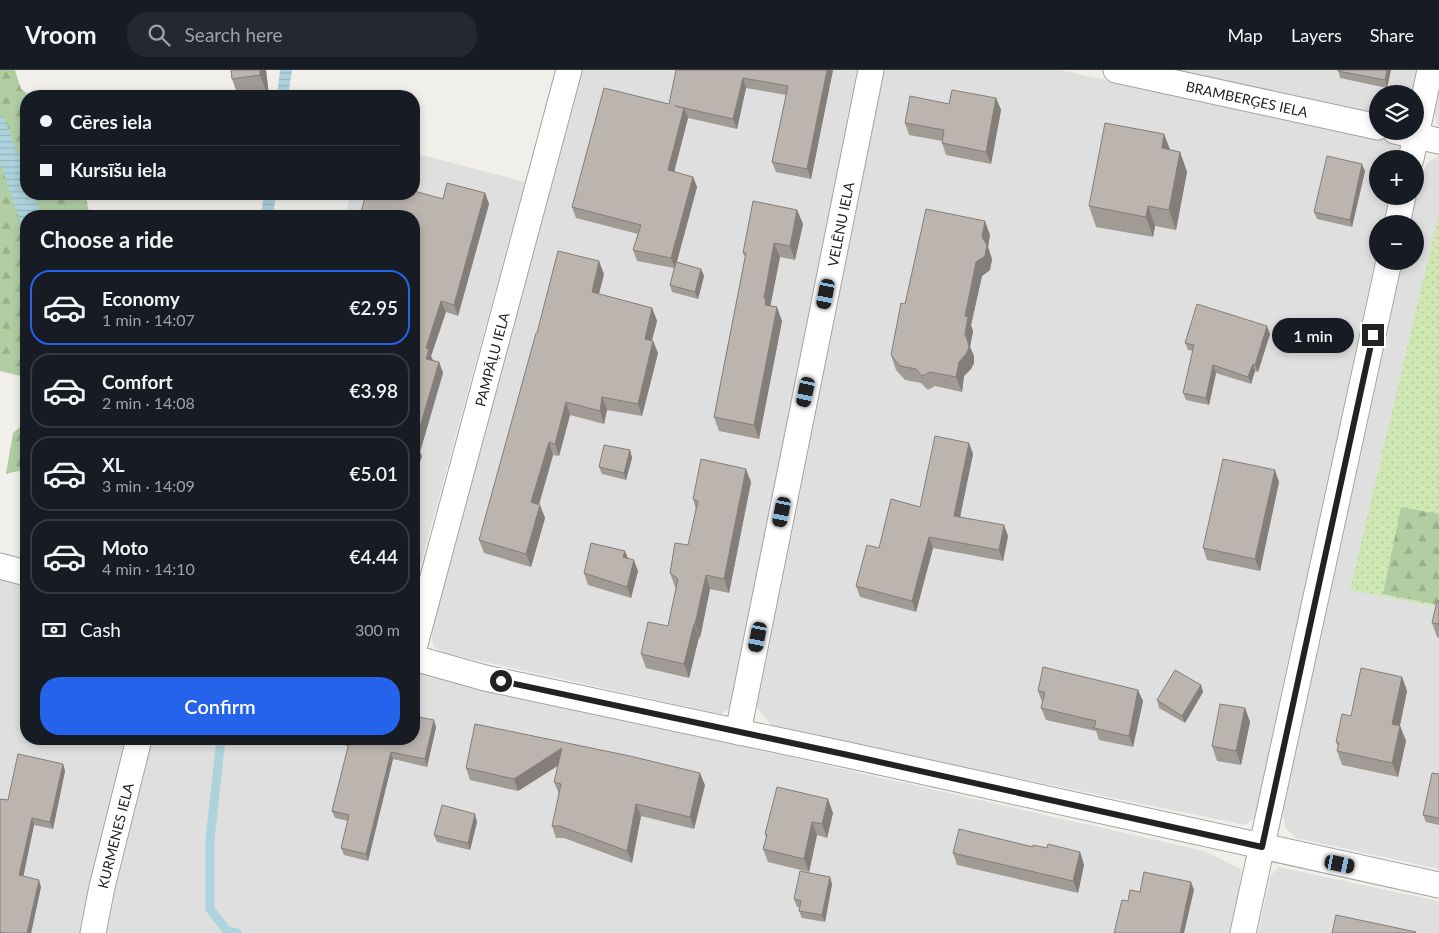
<!DOCTYPE html>
<meta charset="utf-8">
<style>
body{margin:0;font-family:Lato,sans-serif;background:#242831;color:#f1f3f6;height:100vh;display:flex;flex-direction:column;font-size:19px;white-space:nowrap}
*{box-sizing:border-box;margin:0}
p{font-size:16px;color:#9ea1a6}
.icon{flex:none;width:28px;height:28px;fill:none;stroke:currentColor;stroke-width:2;stroke-linecap:round;stroke-linejoin:round}
.map{position:relative;flex:1;overflow:hidden}
.panel{position:absolute;left:20px;top:140px;width:400px;height:535px;display:flex;flex-direction:column;background:#171b24;border-radius:20px;box-shadow:0 2px 8px #0003}
.panel>*{flex:none}
.top-card{position:absolute;left:20px;top:20px;width:400px;height:110px;border-radius:20px;box-shadow:0 2px 8px #0003;display:grid;align-content:center;height:110px;padding:0 20px;background:#171b24}
.tools{position:absolute;left:1369px;top:15px;display:grid;gap:10px}
.tools a{display:grid;place-items:center;width:55px;height:55px;border-radius:50%;background:#171b24;box-shadow:0 2px 8px #0003;font-size:25px}
.end{position:absolute;width:22px;height:22px;margin:-11px;border:6px solid #222;background:#fff;box-shadow:0 0 0 2px #fff}
.from{border-radius:50%}
.bubble{position:absolute;height:35px;border-radius:18px;background:#171b24;box-shadow:0 2px 8px #0003;font-size:16px;font-weight:600;line-height:35px;text-align:center}
.car{position:absolute;width:15px;height:30px;margin:-15px -8px;border-radius:6px;box-shadow:0 0 4px 1px #0007;background:linear-gradient(#222 24%,#8ab4d8 0 40%,#222 0 76%,#8ab4d8 0 86%,#222 0)}
.top-card b{display:flex;align-items:center;gap:18px;height:48px;font-size:19px}
.top-card b+b{border-top:1px solid #363941}
.top-card i{width:12px;height:12px;background:#f1f3f6}
ul{padding:0;list-style:none}
li{display:flex;align-items:center;gap:15px;height:75px;margin:0 10px 8px;padding:0 10px;border:2px solid #363941;border-radius:20px}
li div{flex:1}
li b{display:block;font-size:19px}
li em{font-style:normal;font-weight:600}
li.active{border-color:#2563eb}
li>.icon{width:45px;height:45px;stroke-width:1.5}
h2{padding:0 20px;font-size:22px;line-height:60px}
.pay{display:flex;align-items:center;gap:12px;height:55px;padding:0 20px;font-size:19px}
.pay p{margin-inline-start:auto}
.cta{display:flex;gap:10px;margin-top:auto;padding:10px 20px}
.cta a{flex:1;height:58px;border-radius:20px;background:#2563eb;color:#fff;font-size:20px;font-weight:600;line-height:58px;text-align:center}
header{display:flex;align-items:center;gap:30px;box-sizing:border-box;height:70px;padding:0 25px;background:#171b24;border-bottom:1px solid #363941}
header strong{font-size:24px}
nav{display:flex;gap:28px;margin-inline-start:auto;font-size:18px}
.search{width:350px;height:45px;background:#242831;display:flex;align-items:center;gap:12px;box-sizing:border-box;padding:0 18px;border-radius:20px;color:#9ea1a6;font-size:19px}
.map>svg:first-child{display:block}
.residential{fill:#e0dfdf}
.grass{fill:url(#grass-dots)}
.forest{fill:url(#forest-firs)}
.water{fill:url(#water-rules)}
.lines{fill:none;stroke-linecap:round;stroke-linejoin:round}
.stream{stroke:#add3dc;stroke-width:9}
.minor-casing{stroke:#a3a3a3;stroke-width:27}
.minor{stroke:#fff;stroke-width:25}
.wall{fill:#a19b96}
.shaded-wall{fill:#837e7a}
.building{fill:#bbb4af;stroke:#837e7a}
.route{stroke:#222;stroke-width:6}
.labels{text-anchor:middle;dominant-baseline:central;stroke-width:4;stroke-linejoin:round;paint-order:stroke}
.street-label{font-size:14px;fill:#222;stroke:#fff}
</style>
<header>
<strong>Vroom</strong>
<div class="search"><svg class="icon" aria-label="search" viewBox="0 0 24 24"><circle cx="10" cy="10" r="6"/><path d="M15 15l6 6"/></svg>Search here</div>
<nav><a>Map</a><a>Layers</a><a>Share</a></nav>
</header>
<div class="map">
<svg width="1439" height="863" viewBox="0 0 1439 863">
<defs>
<pattern id="grass-dots" width="8" height="8" patternUnits="userSpaceOnUse" patternTransform="scale(1.25)"><rect width="8" height="8" fill="#cfe8b3"/><path d="M2 2h.1M6 6h.1" fill="none" stroke="#b1c79a" stroke-width="1.8" stroke-linecap="round"/></pattern>
<pattern id="forest-firs" width="22" height="20" patternUnits="userSpaceOnUse" patternTransform="scale(1.25)"><rect width="22" height="20" fill="#b0cea1"/><path d="M5 1l3.5 6h-7zM16 11l3.5 6h-7z" fill="#97b18a"/></pattern>
<pattern id="water-rules" width="6" height="5" patternUnits="userSpaceOnUse" patternTransform="scale(1.25)"><rect width="6" height="5" fill="#add3dc"/><path d="M0 2.5h6" fill="none" stroke="#95b5bc"/></pattern>
</defs>
<rect width="100%" height="100%" fill="#f1efe9"/>
<!-- residential -->
<path class="residential" d="M579 0H860L736 634 721 644 444 583 433 576 431 560Z
M881 0H1059L1400 73 1397 89H1378V126H1389L1383 154H1378L1377 181 1257 746 1245 755 774 658 755 635Z
M1170 0H1417L1411 24H1378L1377 45Z
M1439 19V57L1436 54 1434 40Z
M414 83 525 112 414 519V146H345L350 124H414Z
M1439 85V799L1296 768 1285 757 1283 744 1296 663 1401 191H1415V154H1409L1419 110 1428 92Z
M0 509 26 515V669H129L88 863H0Z
M414 602 1204 781 1241 799 1240 819 1230 863H100L145 669H414Z
M1278 797 1439 831V863H1258L1270 807Z"/>
<!-- grass -->
<path class="grass" d="M1439 143V537L1350 520Z"/>
<!-- forest -->
<path class="forest" d="M0 0H15L21 19 30 26H26V124H85L90 146H26V309L25 307 0 301V102L1 101H0Z
M26 346V399L6 404 13 363 25 353Z
M1401 437 1439 444V535L1383 524Z"/>
<!-- water -->
<path class="water" d="M280 0H292L288 26H277Z
M0 44 6 52 26 105V124H34L42 146H26V169L0 93Z
M264 124H276L273 146H261Z"/>
<g class="lines">
<!-- stream -->
<path class="stream" d="M221 669 210 769V839L227 861 237 863"/>
<defs>
<g id="minor">
<path id="s1" d="M1116 0 1378 57"/>
<path d="M1395 61 1439 71"/>
<path d="M1411 89 1430 0"/>
<path d="M1397 154 1403 126"/>
<path d="M0 496 26 503"/>
<path id="s2" d="M414 578 569 0"/>
<path d="M414 588 485 608 848 685 1439 815"/>
<path id="s3" d="M738 662 871 0"/>
<path id="s4" d="M93 863 102 817 139 669"/>
<path d="M1243 863 1389 191"/>
</g>
</defs>
<!-- minor casing -->
<use href="#minor" class="minor-casing"/>
<!-- minor -->
<use href="#minor" class="minor"/>
</g>
<!-- wall -->
<path class="wall" d="M266 0 269 26H238L232 9Z
M676 0H833L811 109 776 102 772 92 786 25 746 18 737 59 688 48 674 102 693 107 697 117 677 192 701 199 704 206 698 229 672 222 670 215 674 198 637 191 633 180 638 164 576 148 572 137 669 34Z
M1338 0H1391L1387 18 1340 8Z
M996 28 1001 40 991 94 946 85 942 73V71L909 65 905 53 949 34Z
M1164 64 1170 80 1180 82 1187 102 1176 160 1155 156 1153 167 1096 157 1089 136Z
M1365 101 1352 157 1317 149 1314 142Z
M485 123 489 134 458 246 446 242 431 286 433 290 439 292 443 303 420 382 422 386 414 409 443 129Z
M797 140 803 154 795 190 780 187 770 236 782 251 759 369 719 361 714 347 745 187 743 183Z
M990 165 988 177 992 189 990 200 982 206 971 255 973 261 970 277 974 286V293L971 299 964 306 962 322 935 316 928 320 921 313 905 310 896 300 891 285 905 234Z
M604 204 599 224 652 238 657 251 652 270 653 271 658 283 642 346 607 340 604 354 570 345 559 386 553 385 539 435 545 448 531 497 484 483 479 470 537 263Z
M1270 264 1258 302 1255 301 1251 314 1216 303 1209 335 1186 330 1183 323 1193 281 1188 280 1185 273Z
M969 373 973 384 960 447 1008 466 1003 491 933 478 916 542 860 527 856 516 879 478 920 437Z
M630 380 632 388 626 410 602 404 599 397Z
M751 412 729 523 710 519 700 568 699 567 689 608 646 598 641 584 668 556 676 518 675 517 670 503 688 475 696 440 693 429Z
M1279 412 1260 501 1207 490 1203 478Z
M625 481 628 488 638 501 631 528 588 515 584 503Z
M1432 553 1439 554V568L1437 567Z
M1402 607 1407 621 1400 656 1406 671 1398 707 1342 695 1337 681 1338 677 1336 672Z
M1201 615 1203 622 1185 653 1159 638 1157 630Z
M1038 621 1143 631 1133 677 1099 670 1096 661 1046 650 1041 638 1043 633 1042 632Z
M1245 638 1250 652 1241 695 1217 691 1212 676Z
M475 654 705 715 694 759 641 746 632 793 564 768H556L552 756 559 724 554 712 558 696 518 721 470 710 466 698Z
M436 657 427 697 393 689 368 791 344 785 341 778 348 751 335 748 332 741 348 676 316 669H414Z
M63 694 65 701 53 759 34 755 23 806 41 817 31 863H0V729L8 730Z
M1439 704V755L1426 752 1423 745Z
M833 743 827 768 817 765 809 802 768 792 763 779 766 767 765 764Z
M477 752 470 780 437 772 434 765Z
M1047 778 1080 782 1084 795 1078 823 957 795 953 783Z
M832 814 825 852 802 848 799 841 800 837H797L794 829Z"/>
<!-- shaded-wall -->
<path class="shaded-wall" d="M260 0H266L269 26H268L260 5Z
M827 0H833L811 109 807 99Z
M1387 0H1391L1387 18 1385 10Z
M743 8 746 18 737 59 733 49Z
M996 28 1001 40 991 94 986 82Z
M684 38 688 48 672 110 668 100Z
M1164 64 1172 85 1162 78Z
M1180 82 1187 102 1176 160 1169 140Z
M1362 94 1365 101 1352 157 1350 150Z
M693 107 697 117 675 198 671 188Z
M485 123 489 134 458 246 454 235Z
M1148 136 1155 156 1153 167 1146 147Z
M797 140 803 154 795 190 790 176Z
M985 151 990 165 988 177 992 189 990 200 982 206 971 255 973 261 970 277 974 286V293L971 299 964 306 962 322 956 307 965 246Z
M774 173 780 187 770 238 765 235 764 228Z
M599 191 604 204 596 235 592 222Z
M701 199 704 206 698 229 695 222Z
M441 231 446 242 431 286 433 291 426 289V278Z
M777 237 782 251 759 369 754 355Z
M652 238 657 251 649 281 645 269Z
M1267 256 1270 264 1258 302 1255 295Z
M653 271 658 283 642 346 638 334Z
M439 292 443 303 420 382 422 386 414 409V385L415 374Z
M1253 294 1255 301 1251 314 1248 307Z
M1213 295 1216 303 1209 335 1206 328Z
M602 327 607 340 604 354 600 341Z
M566 332 570 345 559 386 555 374Z
M549 372 553 385 536 445 531 432Z
M969 373 973 384 958 457 954 446Z
M630 380 632 388 626 410 624 403Z
M746 399 751 412 729 523 724 509Z
M1275 400 1279 412 1260 501 1255 489Z
M540 435 545 448 531 497 526 484Z
M1004 455 1008 466 1003 491 999 480Z
M929 467 933 478 916 542 912 531Z
M625 481 629 492 623 487Z
M634 490 638 501 631 528 627 517Z
M706 505 710 519 700 568 695 554Z
M694 554 699 567 689 608 684 594Z
M1402 607 1407 621 1397 669 1392 654Z
M1201 615 1203 622 1185 653 1182 646Z
M1138 620 1143 631 1133 677 1129 666Z
M1245 638 1250 652 1241 695 1236 681Z
M434 650 436 657 427 697 425 689Z
M1400 656 1406 671 1398 707 1392 693Z
M562 678 566 690 518 721 514 709Z
M391 682 393 689 368 791 366 784Z
M63 694 65 701 53 759 50 752Z
M700 703 705 715 694 759 690 747Z
M828 729 833 743 827 768 822 754Z
M636 734 641 746 632 793 627 781Z
M475 744 477 752 470 780 468 773Z
M32 748 34 755 22 813 19 805Z
M812 752 817 765 809 802 804 789Z
M1080 782 1084 795 1078 823 1073 811Z
M830 807 832 814 825 852 822 845Z
M39 810 41 817 31 863H27Z
M1191 812 1194 820 1184 863H1180Z"/>
<!-- building -->
<path class="building" d="M231 0H260V5L232 9Z
M676 0H827L807 99 772 92 788 16 743 8 733 49 675 36 684 38 668 100 693 107 671 188 633 180 641 155 572 137 604 18 669 34Z
M1338 0H1387L1385 10 1338 1Z
M952 20 996 28 986 82 942 73 944 60 905 53 910 26 949 34Z
M1105 53 1164 64 1162 78 1180 82 1169 140 1148 136 1146 147 1089 136Z
M1327 86 1362 94 1350 150 1314 142Z
M447 113 485 123 454 235 441 231 426 278 429 279 426 289 439 292 415 374H417L414 385V146H360L366 124H414V121L443 129Z
M753 131 797 140 790 176 774 173 764 228 766 229 765 235 777 237 754 355 714 347 746 183H743Z
M926 139 985 151 982 167 987 175 985 186 976 192 965 246 968 247 965 264 968 272 969 278 966 284 959 292 956 307 930 302 922 306 916 299 900 296 891 285 901 233 905 234Z
M195 143V146H173Z
M558 181 599 191 592 222 652 238 645 269 653 271 638 334 602 327 600 341 566 332 555 374 549 372 531 432 540 435 526 484 479 470 536 263H537Z
M676 192 701 199 695 222 670 215Z
M1197 234 1267 256 1255 295 1253 294 1248 307 1213 295 1206 328 1183 323 1194 275 1185 273Z
M935 366 969 373 954 446 1004 455 999 480 929 467 912 531 856 516 867 475 879 478 891 429 920 437Z
M604 375 630 380 624 403 599 397Z
M701 389 746 399 724 509 706 505 695 554H694L684 594 641 584 648 552 668 556 678 509 670 503 675 473 688 475 698 431 693 429Z
M1223 389 1275 400 1255 489 1203 478Z
M591 473 625 481 623 487 634 490 627 517 584 503Z
M1437 531H1439V554L1432 553Z
M1043 597 1138 620 1129 666 1094 658 1096 651 1041 638 1045 622 1038 621Z
M1361 598 1402 607 1392 654 1400 656 1392 693 1337 681 1339 673 1336 672 1342 644 1351 646Z
M1175 600 1201 615 1182 646 1157 630Z
M1220 634 1245 638 1236 681 1212 676Z
M414 646 434 650 425 689 391 682 366 784 341 778 349 745 332 741 350 669H348H414Z
M475 654 630 686 700 703 690 747 636 734 627 781 560 756H552L561 714 554 712 562 678 514 709 466 698Z
M18 684 63 694 50 752 32 748 19 805 39 810 27 863H5L0 862V729L8 730Z
M1432 703 1439 704V748L1423 745Z
M777 717 828 729 822 754 812 752 804 789 763 779 767 765 765 764Z
M442 735 475 744 468 773 434 765Z
M959 759 1033 777V775L1047 778 1048 774 1080 782 1073 811 953 783Z
M800 801 830 807 822 845 799 841 801 831 794 829Z
M1144 802 1191 812 1180 863H1114L1122 830 1128 831 1130 820 1140 822Z
M1336 845 1416 862 1415 863H1332Z"/>
<g class="lines">
<!-- route -->
<path class="route" d="M501 611 848 685 1262 777 1373 265"/>
</g>
<g class="labels">
<!-- street labels -->
<g class="street-label">
<text stroke="none"><textPath href="#s1" startOffset="134">BRAMBERĢES IELA</textPath></text>
<text stroke="none"><textPath href="#s3" startOffset="518">VELĒNU IELA</textPath></text>
<text stroke="none"><textPath href="#s2" startOffset="299">PAMPĀĻU IELA</textPath></text>
<text stroke="none"><textPath href="#s4" startOffset="100">KURMENES IELA</textPath></text>
</g>
</g>
</svg>
<div class="tools">
<a><svg class="icon" aria-label="layers" viewBox="0 0 24 24"><path d="M12 4l9 5-9 5-9-5zM3 14l9 5 9-5"/></svg></a>
<a>+</a>
<a>−</a>
</div>
<i class="end from" style="left:501px;top:611px"></i>
<i class="end" style="left:1373px;top:265px"></i>
<div class="bubble" style="left:1272px;top:248px;width:82px">1 min</div>
<i class="car" style="left:826px;top:224px;rotate:191deg"></i>
<i class="car" style="left:806px;top:322px;rotate:192deg"></i>
<i class="car" style="left:782px;top:442px;rotate:191deg"></i>
<i class="car" style="left:758px;top:567px;rotate:191deg"></i>
<i class="car" style="left:1340px;top:794px;rotate:102deg"></i>
<div class="top-card">
<b><i class="from"></i>Cēres iela</b>
<b><i></i>Kursīšu iela</b>
</div>
<section class="panel">
<h2>Choose a ride</h2>
<ul>
<li class="active"><svg class="icon" aria-label="car" viewBox="0 0 24 24"><path d="M5 17H2v-5l4-1 3-4h7l3 4 3 1v5h-3M9 17h6M6 11h13"/><circle cx="7" cy="17" r="2"/><circle cx="17" cy="17" r="2"/></svg><div><b>Economy</b><p>1 min · 14:07</p></div><em>€2.95</em></li>
<li><svg class="icon" aria-label="car" viewBox="0 0 24 24"><path d="M5 17H2v-5l4-1 3-4h7l3 4 3 1v5h-3M9 17h6M6 11h13"/><circle cx="7" cy="17" r="2"/><circle cx="17" cy="17" r="2"/></svg><div><b>Comfort</b><p>2 min · 14:08</p></div><em>€3.98</em></li>
<li><svg class="icon" aria-label="car" viewBox="0 0 24 24"><path d="M5 17H2v-5l4-1 3-4h7l3 4 3 1v5h-3M9 17h6M6 11h13"/><circle cx="7" cy="17" r="2"/><circle cx="17" cy="17" r="2"/></svg><div><b>XL</b><p>3 min · 14:09</p></div><em>€5.01</em></li>
<li><svg class="icon" aria-label="car" viewBox="0 0 24 24"><path d="M5 17H2v-5l4-1 3-4h7l3 4 3 1v5h-3M9 17h6M6 11h13"/><circle cx="7" cy="17" r="2"/><circle cx="17" cy="17" r="2"/></svg><div><b>Moto</b><p>4 min · 14:10</p></div><em>€4.44</em></li>
</ul>
<div class="pay"><svg class="icon" aria-label="cash" viewBox="0 0 24 24"><path d="M3 7h18v10H3z"/><circle cx="12" cy="12" r="2"/></svg>Cash<p>300 m</p></div>
<div class="cta"><a>Confirm</a></div>
</section>
</div>
